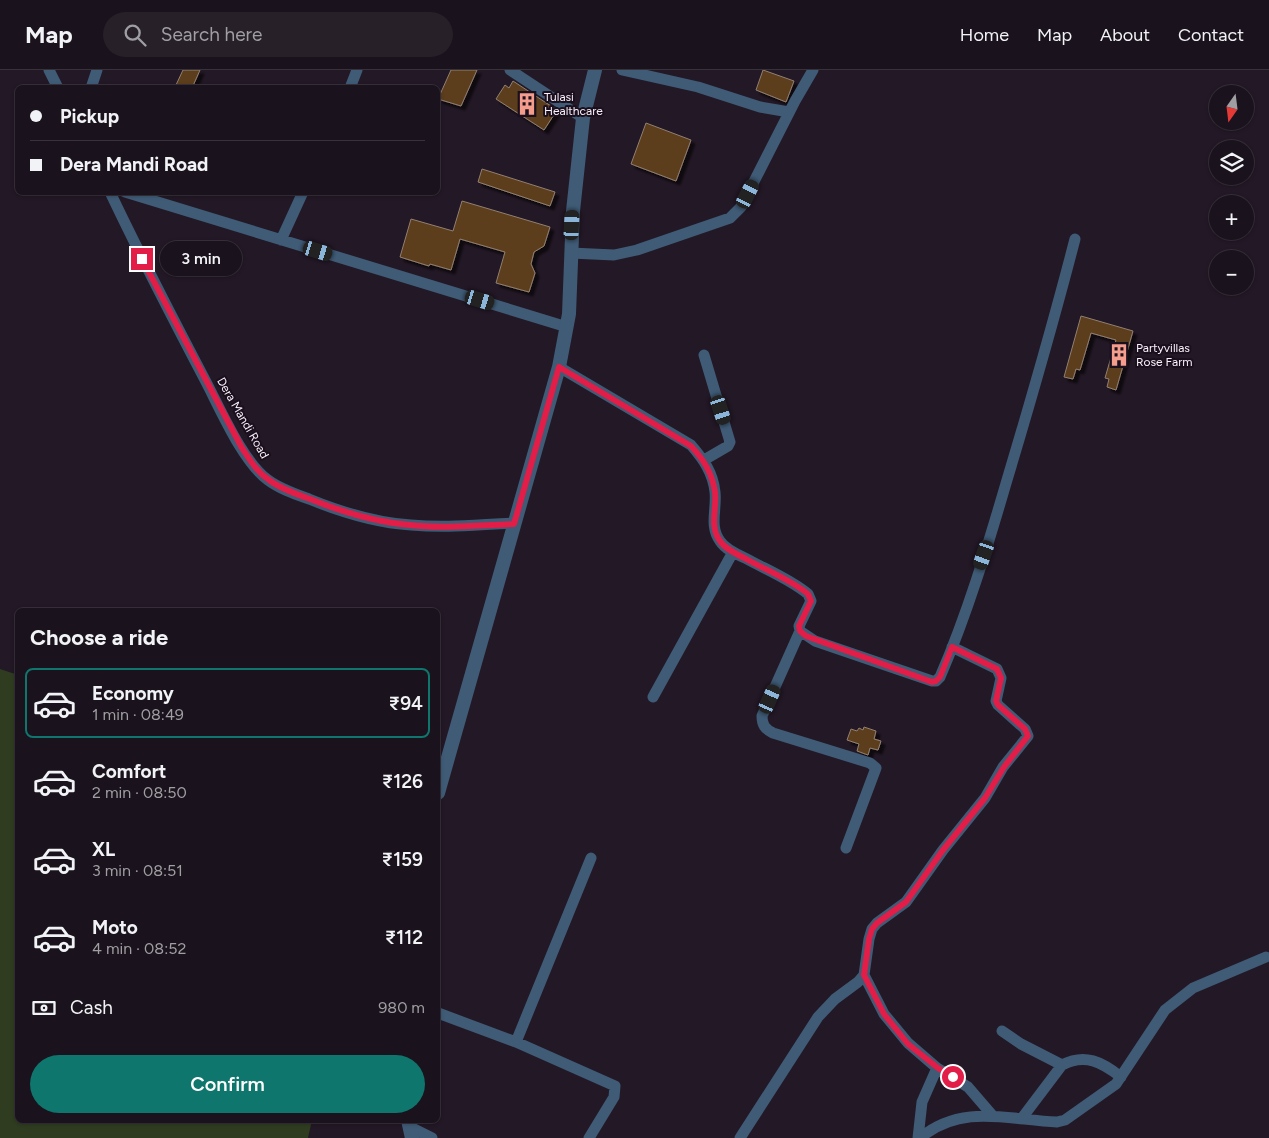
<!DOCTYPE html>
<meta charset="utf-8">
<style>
body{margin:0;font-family:Figtree,sans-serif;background:#272029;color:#f1f3f6;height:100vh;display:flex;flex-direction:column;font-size:19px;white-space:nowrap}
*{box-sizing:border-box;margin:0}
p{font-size:16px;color:#9f9ea3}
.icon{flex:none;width:28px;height:28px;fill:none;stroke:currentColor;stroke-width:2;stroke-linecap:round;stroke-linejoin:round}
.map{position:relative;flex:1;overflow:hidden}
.panel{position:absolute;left:15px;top:538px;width:425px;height:515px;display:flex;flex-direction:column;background:#1a121c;border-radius:8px;box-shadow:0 1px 4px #0004,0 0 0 1px #38323b}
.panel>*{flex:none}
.banner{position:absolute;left:15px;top:15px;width:425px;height:110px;border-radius:8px;box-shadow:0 1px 4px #0004,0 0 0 1px #38323b;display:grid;align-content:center;height:110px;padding:0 15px;background:#1a121c}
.needle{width:32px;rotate:194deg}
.tools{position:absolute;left:1209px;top:15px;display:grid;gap:10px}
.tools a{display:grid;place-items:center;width:45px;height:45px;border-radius:50%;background:#1a121c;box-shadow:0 1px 4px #0004,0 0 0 1px #38323b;font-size:25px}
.end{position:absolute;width:22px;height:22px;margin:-11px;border:6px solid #e11d48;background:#fff;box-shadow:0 0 0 2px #fff}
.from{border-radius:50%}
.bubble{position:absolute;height:35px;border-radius:18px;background:#1a121c;box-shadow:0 1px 4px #0004,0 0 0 1px #38323b;font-size:16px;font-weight:600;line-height:35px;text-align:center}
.car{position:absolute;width:15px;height:30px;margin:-15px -8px;border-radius:6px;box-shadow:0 0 4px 1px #0007;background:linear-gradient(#222 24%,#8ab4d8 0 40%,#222 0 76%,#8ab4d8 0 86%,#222 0)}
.banner b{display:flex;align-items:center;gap:18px;height:48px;font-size:19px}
.banner b+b{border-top:1px solid #38323b}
.banner i{width:12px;height:12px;background:#f1f3f6}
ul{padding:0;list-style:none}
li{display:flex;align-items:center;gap:15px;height:70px;margin:0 10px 8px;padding:0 5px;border:2px solid transparent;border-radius:8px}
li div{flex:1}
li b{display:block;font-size:19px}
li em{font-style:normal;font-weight:600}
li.selected{border-color:#0f766e}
li>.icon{width:45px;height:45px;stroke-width:1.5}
h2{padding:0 15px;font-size:22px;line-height:60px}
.pay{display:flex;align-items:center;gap:12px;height:55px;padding:0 15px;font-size:19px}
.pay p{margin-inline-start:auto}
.button{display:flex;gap:10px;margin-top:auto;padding:10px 15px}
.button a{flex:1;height:58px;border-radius:30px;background:#0f766e;color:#fff;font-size:20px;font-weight:600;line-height:58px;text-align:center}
header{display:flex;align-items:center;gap:30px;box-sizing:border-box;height:70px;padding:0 25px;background:#1a121c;border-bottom:1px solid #38323b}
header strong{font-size:24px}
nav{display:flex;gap:28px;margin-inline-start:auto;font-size:18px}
.search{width:350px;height:45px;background:#272029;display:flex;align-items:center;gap:12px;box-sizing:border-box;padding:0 18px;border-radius:28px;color:#9f9ea3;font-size:19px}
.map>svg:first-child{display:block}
.green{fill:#2f3c20}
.building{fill:#5b3c1d;stroke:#928071;filter:url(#shadow)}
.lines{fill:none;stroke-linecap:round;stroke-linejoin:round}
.minor{stroke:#3f5b76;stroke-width:11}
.tertiary{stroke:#3f5b76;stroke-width:14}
.route{stroke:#e11d48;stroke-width:6}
.labels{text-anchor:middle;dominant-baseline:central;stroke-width:4;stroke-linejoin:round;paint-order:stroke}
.poi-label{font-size:12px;fill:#f9f1fb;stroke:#1a0f1d;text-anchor:start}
.street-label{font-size:12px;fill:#f9f1fb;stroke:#1a0f1d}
</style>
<header>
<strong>Map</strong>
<div class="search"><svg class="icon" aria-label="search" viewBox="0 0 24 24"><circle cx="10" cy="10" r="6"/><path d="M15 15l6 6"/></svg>Search here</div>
<nav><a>Home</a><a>Map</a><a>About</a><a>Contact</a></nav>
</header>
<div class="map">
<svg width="1269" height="1068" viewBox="0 0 1269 1068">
<defs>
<filter id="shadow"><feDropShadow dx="4" dy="4" stdDeviation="1" flood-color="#0009"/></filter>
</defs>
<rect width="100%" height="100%" fill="#231826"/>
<!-- green -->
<path class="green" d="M0 599 18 605V1050H312L308 1068H0Z"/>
<!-- building -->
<path class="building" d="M183 0H200L192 18H182L176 15Z
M451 0H477L461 36 438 29Z
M763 0 794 11 786 32 756 20Z
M513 11 557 40 544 60 496 29 505 15 509 18Z
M646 53 691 70 676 111 631 94Z
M482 99 555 122 550 136 478 112Z
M462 131 550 157 544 176 534 182 531 194 535 203 529 222 496 213 505 182 460 169 451 200 430 194 429 196 400 187 411 149 453 161Z
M1081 246 1133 261 1116 320 1107 317 1109 309 1105 308 1116 270 1091 263 1080 300 1076 299 1073 309 1064 307Z
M864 657 876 661 874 669 881 671 878 680 870 678 868 685 857 681 859 674 847 670 851 659 857 661 859 658 863 660Z"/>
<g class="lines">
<!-- minor -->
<path class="minor" d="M49 0 58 18
M510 0 583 48
M622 0 698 17 760 37 789 42
M91 18 97 0
M350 18 357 0
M110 122C140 185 172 247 204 308 220 338 242 391 268 410 280 419 295 424 309 429 341 442 377 453 411 455 445 458 480 455 514 453
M125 122 567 257
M281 170 303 122
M571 183 614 185 637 180 730 148 741 137 795 31 813 0
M559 297 691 375C704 390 713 403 715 422 717 439 709 456 720 471 725 479 736 484 745 488 765 499 790 509 808 524L811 531 799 556 800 561 815 571 932 611H936L940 607C967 545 988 475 1007 410 1031 330 1054 250 1075 169
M704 390 728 376 730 372 704 285
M800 561 762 646C762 655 765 659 773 663L870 693 876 698 846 778
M653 627 733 482
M864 905 884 944 908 973 937 998 968 1017 993 1046
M438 943 516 972 615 1016 614 1027 589 1068
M1002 961 1021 974 1062 995
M516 972 591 788
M1022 1048 1062 995C1085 983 1102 992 1121 1007
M410 1057 432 1068
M740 1068 818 947 835 929 858 912 864 905 869 869 872 859 877 853 906 832 943 780 985 728 1003 697 1028 666 1025 659 998 635 996 631 1001 608 997 599 952 577
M918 1068 922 1032 937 998
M920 1068C962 1033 1009 1050 1057 1052L1065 1050 1116 1014 1165 940 1193 918 1266 887"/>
<!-- tertiary -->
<path class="tertiary" d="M438 723 559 297 569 244 573 141 583 48 595 0
M408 1050 412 1068"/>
</g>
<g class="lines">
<!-- route -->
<path class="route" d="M142 189 242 378C250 390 257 402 269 410 281 419 296 424 310 429 342 442 376 452 410 455 444 459 480 455 514 454L559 297 691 376C704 390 712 403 715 422 717 439 709 456 720 471 726 480 739 485 748 490 768 501 791 510 808 524L811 531 799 556 800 561 806 566 932 612 936 611 940 607 952 577 997 599 1001 608 996 631 998 635 1025 659 1028 666 1004 697 985 728 943 780 906 832 877 853 872 859 869 869 864 905 884 944 908 974 938 998 953 1007"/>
</g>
<!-- icons -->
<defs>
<symbol id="building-bare" viewBox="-9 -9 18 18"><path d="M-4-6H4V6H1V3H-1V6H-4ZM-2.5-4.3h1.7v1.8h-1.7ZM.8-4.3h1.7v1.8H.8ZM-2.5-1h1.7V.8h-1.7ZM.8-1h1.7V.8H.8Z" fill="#f49d8c" stroke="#1a0f1d" stroke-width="2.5" paint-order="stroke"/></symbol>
</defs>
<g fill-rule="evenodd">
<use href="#building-bare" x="511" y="18" width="32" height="32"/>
<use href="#building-bare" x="1103" y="269" width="32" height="32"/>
</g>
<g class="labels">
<!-- poi labels -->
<g class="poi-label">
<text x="544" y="27">Tulasi<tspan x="544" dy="14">Healthcare</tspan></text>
<text x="1136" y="278">Partyvillas<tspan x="1136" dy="14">Rose Farm</tspan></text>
</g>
<!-- street labels -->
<g class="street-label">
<text transform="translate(243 348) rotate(60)">Dera Mandi Road</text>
</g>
</g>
</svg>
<div class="tools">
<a><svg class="needle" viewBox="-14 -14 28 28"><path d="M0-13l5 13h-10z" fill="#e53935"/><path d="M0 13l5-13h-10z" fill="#9f9ea3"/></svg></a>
<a><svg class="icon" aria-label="layers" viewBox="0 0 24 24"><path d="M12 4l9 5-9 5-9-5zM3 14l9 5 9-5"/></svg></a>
<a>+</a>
<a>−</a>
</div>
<i class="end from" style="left:953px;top:1007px"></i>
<i class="end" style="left:142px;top:189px"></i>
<div class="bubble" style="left:160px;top:171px;width:82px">3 min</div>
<i class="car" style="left:748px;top:124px;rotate:27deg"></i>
<i class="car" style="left:572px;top:155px;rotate:3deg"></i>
<i class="car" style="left:318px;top:181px;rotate:107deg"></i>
<i class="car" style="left:480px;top:230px;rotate:107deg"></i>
<i class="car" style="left:721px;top:340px;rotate:162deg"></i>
<i class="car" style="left:984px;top:485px;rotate:199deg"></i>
<i class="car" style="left:770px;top:629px;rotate:24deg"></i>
<div class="banner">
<b><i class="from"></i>Pickup</b>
<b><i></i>Dera Mandi Road</b>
</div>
<section class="panel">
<h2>Choose a ride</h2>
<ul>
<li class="selected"><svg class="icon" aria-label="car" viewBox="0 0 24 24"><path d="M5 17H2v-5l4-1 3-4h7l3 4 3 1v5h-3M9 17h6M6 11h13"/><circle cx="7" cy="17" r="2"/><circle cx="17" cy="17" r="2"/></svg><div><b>Economy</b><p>1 min · 08:49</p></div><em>₹94</em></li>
<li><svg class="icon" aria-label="car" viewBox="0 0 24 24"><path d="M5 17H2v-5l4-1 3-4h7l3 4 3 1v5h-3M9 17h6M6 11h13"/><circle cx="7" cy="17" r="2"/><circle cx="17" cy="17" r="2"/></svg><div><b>Comfort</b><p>2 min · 08:50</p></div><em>₹126</em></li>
<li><svg class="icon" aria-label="car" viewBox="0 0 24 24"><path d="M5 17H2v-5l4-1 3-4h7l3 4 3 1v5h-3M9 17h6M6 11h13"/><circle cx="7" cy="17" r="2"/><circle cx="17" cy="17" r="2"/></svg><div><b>XL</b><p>3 min · 08:51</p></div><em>₹159</em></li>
<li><svg class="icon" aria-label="car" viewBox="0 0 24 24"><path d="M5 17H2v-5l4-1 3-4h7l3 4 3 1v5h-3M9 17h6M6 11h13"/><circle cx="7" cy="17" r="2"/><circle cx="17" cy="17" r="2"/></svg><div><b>Moto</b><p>4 min · 08:52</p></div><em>₹112</em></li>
</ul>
<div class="pay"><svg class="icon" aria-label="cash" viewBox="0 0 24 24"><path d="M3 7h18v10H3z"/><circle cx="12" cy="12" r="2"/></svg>Cash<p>980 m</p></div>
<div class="button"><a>Confirm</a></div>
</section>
</div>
